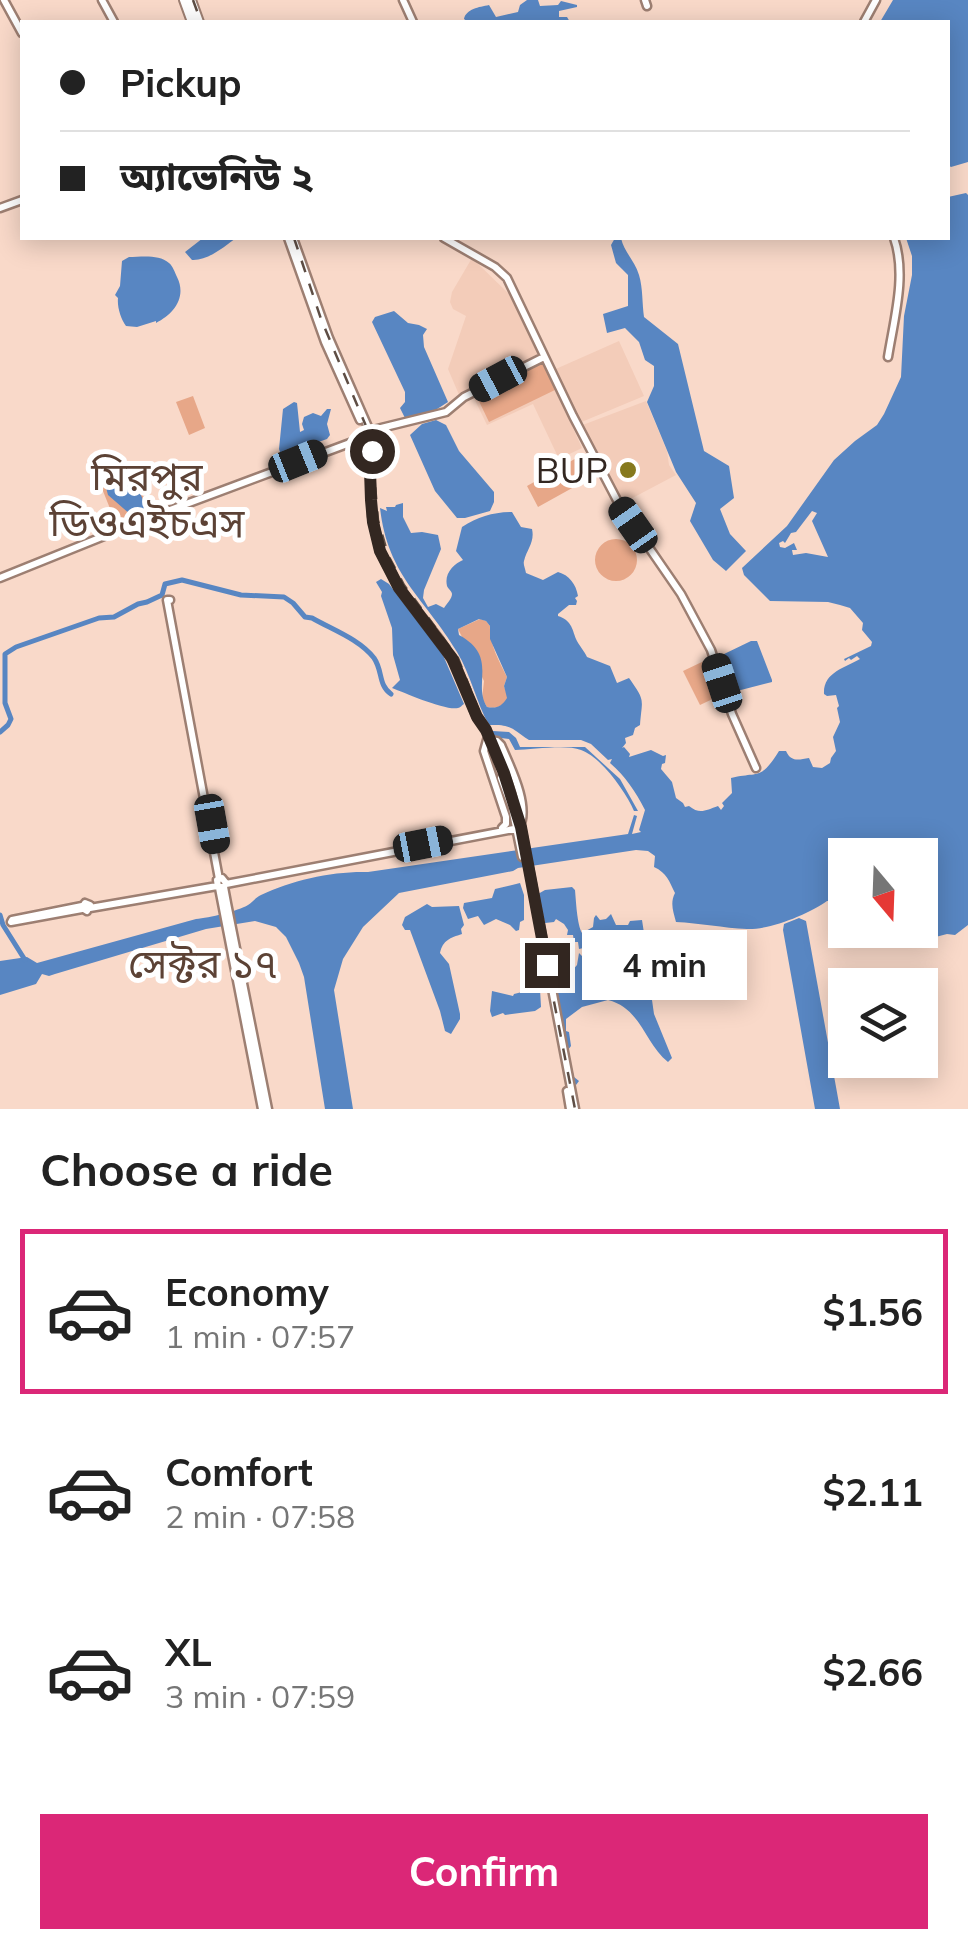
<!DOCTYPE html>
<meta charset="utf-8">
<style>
body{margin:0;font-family:Mulish,"Noto Sans Bengali",sans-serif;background:#f6f6f6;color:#222;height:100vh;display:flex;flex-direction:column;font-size:38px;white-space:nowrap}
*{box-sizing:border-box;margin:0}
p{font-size:32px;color:#767676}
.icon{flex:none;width:55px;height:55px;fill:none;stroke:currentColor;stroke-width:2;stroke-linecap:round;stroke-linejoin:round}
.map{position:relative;height:1109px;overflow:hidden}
.drawer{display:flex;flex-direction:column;background:#fff;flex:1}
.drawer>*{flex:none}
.hud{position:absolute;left:20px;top:20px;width:930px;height:220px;border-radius:0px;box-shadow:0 5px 25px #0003;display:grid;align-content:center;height:220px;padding:0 40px;background:#fff}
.needle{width:65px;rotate:161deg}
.buttons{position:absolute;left:828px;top:838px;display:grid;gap:20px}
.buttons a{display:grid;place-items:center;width:110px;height:110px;border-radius:0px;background:#fff;box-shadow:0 5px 25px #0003;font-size:50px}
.end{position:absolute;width:45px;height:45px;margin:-22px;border:12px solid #332721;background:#fff;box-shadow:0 0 0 5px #fff}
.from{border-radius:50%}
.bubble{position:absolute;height:70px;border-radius:0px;background:#fff;box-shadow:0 5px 25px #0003;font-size:32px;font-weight:700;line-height:70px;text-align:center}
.car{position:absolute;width:30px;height:60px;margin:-30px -15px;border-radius:12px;box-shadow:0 0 8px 2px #0007;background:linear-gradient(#222 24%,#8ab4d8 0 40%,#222 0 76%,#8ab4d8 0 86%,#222 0)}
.hud b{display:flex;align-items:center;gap:35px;height:95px;font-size:38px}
.hud b+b{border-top:2px solid #e0e0e0}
.hud i{width:25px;height:25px;background:#222}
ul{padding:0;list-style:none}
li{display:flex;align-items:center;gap:30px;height:165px;margin:0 20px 15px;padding:0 20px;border:5px solid transparent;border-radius:0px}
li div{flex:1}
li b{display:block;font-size:38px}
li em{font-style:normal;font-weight:700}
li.on{border-color:#db2777}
li>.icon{width:90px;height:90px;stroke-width:1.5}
h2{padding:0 40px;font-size:45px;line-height:120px}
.cta{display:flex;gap:20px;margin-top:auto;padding:20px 40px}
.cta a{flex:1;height:115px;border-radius:0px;background:#db2777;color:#fff;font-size:40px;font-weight:700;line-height:115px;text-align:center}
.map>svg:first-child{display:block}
.built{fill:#f3ccb9}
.green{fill:#e7a788}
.water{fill:#5886c2;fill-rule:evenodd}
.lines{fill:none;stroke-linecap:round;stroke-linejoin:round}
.canal{stroke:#5886c2;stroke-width:5}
.secondary-casing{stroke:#9d7f72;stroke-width:11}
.primary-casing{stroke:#9d7f72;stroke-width:12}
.secondary{stroke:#fff;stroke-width:6}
.primary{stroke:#fff;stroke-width:8}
.rail{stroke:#5e4e45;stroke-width:2.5;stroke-dasharray:12 12;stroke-linecap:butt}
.route{stroke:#332721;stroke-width:12}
.poi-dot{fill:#86791d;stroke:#fff;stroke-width:4}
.labels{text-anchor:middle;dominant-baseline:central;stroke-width:10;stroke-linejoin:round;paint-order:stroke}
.poi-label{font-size:35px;fill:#332721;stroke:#fff;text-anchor:end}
.quarter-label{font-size:40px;fill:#5c4235;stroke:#fff}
</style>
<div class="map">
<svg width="968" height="1109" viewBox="0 0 968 1109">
<rect width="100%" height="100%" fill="#f9d9c9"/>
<!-- built -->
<path class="built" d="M472 258 509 294 539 357 460 397 448 369 466 316 453 309 450 302 452 292Z
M619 341 644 396 572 426 582 448 559 459 533 404 487 425 472 394 543 360 549 372Z
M646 401 667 451 669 465 676 475 623 503 580 426Z"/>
<!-- green -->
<path class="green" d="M544 362 557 389 489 422 476 395Z
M193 396 205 428 189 435 176 402Z
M580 456 592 477 538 507 527 486Z
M133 462 156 515 119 531 97 476Z
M595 560a21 21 0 1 1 42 0a21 21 0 1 1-42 0Z
M480 619 486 621 490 626C489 643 499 661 507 677L504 686 508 698C502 707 497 709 487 707L482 699 484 681 458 629Z
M704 661 721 695 700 705 683 671Z"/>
<!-- water -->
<path class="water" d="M527 0H538L540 6 558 5 561 1 577 5V7L559 11V17H567L570 22H468L464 19C466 9 479 7 489 5L496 17 518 12 520 5Z
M893 0H968V162L951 167 948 165V22H880Z
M966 193 968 195V925L955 935 947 934 928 939 897 932 895 930H920V855H845V901H827C809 914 770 930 747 929 723 928 700 923 676 922 673 911 670 903 675 893 669 881 667 873 654 867L655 856 648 851 636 850 518 868 513 871 399 893 363 927 343 959 334 990 353 1109H325L304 977 299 963 286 937 276 927 255 921 206 929 55 974 49 976 42 974 36 984 0 995V961L27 957 37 963 196 919C209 918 238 911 248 905 253 902 256 897 261 895 292 880 333 871 368 872L628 834 634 815 637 816 632 834 641 832 639 830 645 810C635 791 626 777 610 763L612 759 608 760 591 744 581 740H529C512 729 512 724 489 725 476 702 471 675 457 652 425 598 388 577 380 508L387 511 386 507H395L396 505 403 503V517L411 533 422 532 438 535 441 549 424 590 423 598 428 607 436 604 444 608C447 603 452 599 452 594 452 591 448 589 447 586 444 573 454 564 463 560L456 551 462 527C478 517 493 512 512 512L521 527 532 529C535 542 527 549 524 561 523 564 525 568 526 573L543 580 558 572C569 575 576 584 578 596L575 598 577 601 576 605H569L558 614V616C571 620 572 628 576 639 578 644 585 652 587 657L610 666 617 683 629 678C646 702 642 698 640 725L635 728 633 735 625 738 626 743 622 748 624 747 630 754 629 757 651 750 663 756 666 755 665 763 662 764 661 769 672 782 676 798 683 803 685 807 689 806C700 815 706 810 718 806L721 810 724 806 722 803 732 793 731 778C760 771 760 781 779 751H786C791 762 798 760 809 758L813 767 822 768 830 763 831 758 836 751 833 737 840 722 837 708 839 706 836 695 827 696 824 694C823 672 845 668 860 659L857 656 851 660 849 658 845 661 844 659 871 646 872 642 862 630 863 623 850 608 840 605 828 602 770 601 744 575 742 568 787 526 834 460 855 441 877 425 884 414 901 377 904 316 912 275V256L906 238H948V197ZM812 511 817 513 812 521 828 557 806 553 793 555 792 550H797L794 543 785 548 780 547 779 543 783 541 785 543 791 533 796 532ZM479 619 486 621 490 626V639L507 677 504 686 507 698C502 706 497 709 487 707 472 683 499 657 459 635L458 629Z
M203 238H236C224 247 207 261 192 260L185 252Z
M615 238H621C624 252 635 261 639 275 643 288 642 304 644 317L678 344 704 451 729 466 734 498 720 509 730 534 746 551 726 571 713 560 690 521 696 503 676 472 647 402 654 386V366L645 360 639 342 625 328 607 333 603 314 628 306V275L616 263 611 245Z
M129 257C141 257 159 254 169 263 173 266 175 273 177 277 187 297 174 314 156 323V321L137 327 126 326C121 319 117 307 118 298L115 295 120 286 122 261Z
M394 311 408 323 419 325 427 329 423 335 424 347 448 402 434 411 408 419 405 418 400 408 405 402V392L372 322 375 317Z
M294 402 297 403 300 432 304 430 302 424 304 417 313 413 321 416 327 409H331L327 424 330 435 327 439 281 455 279 449 283 409Z
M436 420 446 425 459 451 494 492V502L490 511 465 518H457L435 491 410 435 422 424Z
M122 472C129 475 130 483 138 488L146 507 144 513 131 515 108 495 104 480Z
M381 579 389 584 443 655 464 704C462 705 460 708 458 708 446 711 405 693 392 688L400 680 393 655 392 628 381 596 382 592 376 582Z
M751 641H757L772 680V682L737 691 722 655Z
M493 731 509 732 516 738 520 747H585L620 779 638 811H634C626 792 601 757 581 750 565 744 532 750 515 750L509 739 493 737Z
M520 883 524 895V920L520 922 519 930 516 931 510 925 496 919 484 925 478 916 468 919 463 908 464 903 492 898 495 889Z
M572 887 575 890C576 901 577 924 582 933L593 927 594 918 596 915 600 920 606 919 611 914 616 925H628L630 921 642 920 644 933 650 937 658 934 663 946 656 953 650 973 654 990 652 1000 654 1014 672 1058 668 1062C645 1044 641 1008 608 1000L582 1007 566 1019V1031L569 1032 571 1046 568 1050 574 1077 579 1081 576 1085 574 1083 560 1022 549 959 552 955 556 978 560 985 577 965 579 953 584 958 590 975 597 973 605 964 588 947 579 949 578 942H574L573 935H567L568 930 564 924 556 919 554 922 545 923 538 894 545 890Z
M427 904 432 907 459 906 464 925 461 929 462 934C450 938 443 940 440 953L449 964 460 1014V1019L451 1034 445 1031 440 1011 410 930H405L402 925 405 917Z
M799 918 806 921 840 1109H815L783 930 784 924Z
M534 973 540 989 541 1007 535 1011 505 1015 503 1013 492 1017 490 1011 492 991 513 996 514 994 530 990 535 986Z"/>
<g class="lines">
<!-- canal -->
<path class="canal" d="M0 732 8 725 11 719 5 703V654L16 647 99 618 114 617 138 604 147 602 162 595 165 584 182 580 241 595 284 597 293 603 305 617 312 618C333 630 359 639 374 658 383 671 378 685 391 694
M0 915 3 925 25 960"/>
<defs>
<path id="secondary" d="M4 0 22 33
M102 0 114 22
M403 0 413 22
M645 0 647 6
M864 22 876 0
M0 208 22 200
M288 238 325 342 360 420
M293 238 329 338 368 427 372 451 370 470 372 516 380 551 399 588 439 639 456 666 476 715 486 729 504 773 521 827 575 1109
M444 238 495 267 507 278 573 416 619 504 681 594 711 650 732 714 756 768
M888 357C894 319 907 275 894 238
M373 430 446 412 464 397 544 357
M0 578 154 516 366 437 376 430
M170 600H167L219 879
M487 740 484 751 506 817V824L502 828
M501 778 512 808 522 857
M226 884 519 828C531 807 510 766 501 745L497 741 490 740
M224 887H218L217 880 222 878 226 883 224 887 227 903 268 1109
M219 888 262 1109
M85 903 90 905 87 911 82 908Z
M82 906 12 920 11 922 82 909
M90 908 217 886
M567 1091 570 1109"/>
<path id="primary" d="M184 0 192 22
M191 0 199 22"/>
</defs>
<!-- secondary casing -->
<use href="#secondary" class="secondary-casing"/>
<!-- primary casing -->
<use href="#primary" class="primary-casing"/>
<!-- secondary -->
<use href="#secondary" class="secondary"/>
<!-- primary -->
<use href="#primary" class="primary"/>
<!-- rail -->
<path class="rail" d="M193 0 201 22
M294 238 321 319 371 438 378 520 388 555 404 585 458 658 515 802 575 1109"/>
</g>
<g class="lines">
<!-- route -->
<path class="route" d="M372 451 370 470 371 500 373 522 380 551 399 588 452 658 477 717 486 730 504 773 521 827 547 965"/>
</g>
<!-- markers -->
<circle class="poi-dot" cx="628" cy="470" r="10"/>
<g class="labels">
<!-- poi labels -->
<g class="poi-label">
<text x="608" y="470">BUP</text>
</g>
<!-- quarter labels -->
<g class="quarter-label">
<text x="147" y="476">মিরপুর<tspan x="147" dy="46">ডিওএইচএস</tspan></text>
<text x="203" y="963">সেক্টর ১৭</text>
</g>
</g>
</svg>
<div class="buttons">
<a><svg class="needle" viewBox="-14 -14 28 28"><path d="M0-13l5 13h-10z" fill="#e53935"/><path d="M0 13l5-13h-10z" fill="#767676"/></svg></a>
<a><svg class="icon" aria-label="layers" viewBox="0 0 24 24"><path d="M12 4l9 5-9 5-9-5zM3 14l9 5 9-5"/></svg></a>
</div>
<i class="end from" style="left:372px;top:451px"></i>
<i class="end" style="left:547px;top:965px"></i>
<div class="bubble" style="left:582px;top:930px;width:165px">4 min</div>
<i class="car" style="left:498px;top:379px;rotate:242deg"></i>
<i class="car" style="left:298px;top:461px;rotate:68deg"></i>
<i class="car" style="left:633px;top:525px;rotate:325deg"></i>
<i class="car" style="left:722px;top:683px;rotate:342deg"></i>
<i class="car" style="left:212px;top:824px;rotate:170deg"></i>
<i class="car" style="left:423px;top:844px;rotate:79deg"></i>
<div class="hud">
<b><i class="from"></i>Pickup</b>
<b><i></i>অ্যাভেনিউ ২</b>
</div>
</div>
<section class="drawer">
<h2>Choose a ride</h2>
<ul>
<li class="on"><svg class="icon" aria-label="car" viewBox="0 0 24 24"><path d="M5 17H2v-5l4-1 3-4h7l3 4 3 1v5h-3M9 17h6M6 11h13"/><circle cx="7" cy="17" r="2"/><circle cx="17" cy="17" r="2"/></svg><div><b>Economy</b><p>1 min · 07:57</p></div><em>$1.56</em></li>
<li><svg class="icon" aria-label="car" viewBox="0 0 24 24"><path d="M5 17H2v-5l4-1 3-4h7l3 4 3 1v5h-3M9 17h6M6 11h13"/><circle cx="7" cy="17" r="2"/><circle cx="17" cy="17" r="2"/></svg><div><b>Comfort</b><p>2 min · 07:58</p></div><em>$2.11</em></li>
<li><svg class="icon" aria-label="car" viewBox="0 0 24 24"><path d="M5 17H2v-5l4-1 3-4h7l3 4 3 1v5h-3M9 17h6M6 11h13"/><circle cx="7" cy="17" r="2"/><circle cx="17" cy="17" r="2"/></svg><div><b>XL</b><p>3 min · 07:59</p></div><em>$2.66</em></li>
</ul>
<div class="cta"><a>Confirm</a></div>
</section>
